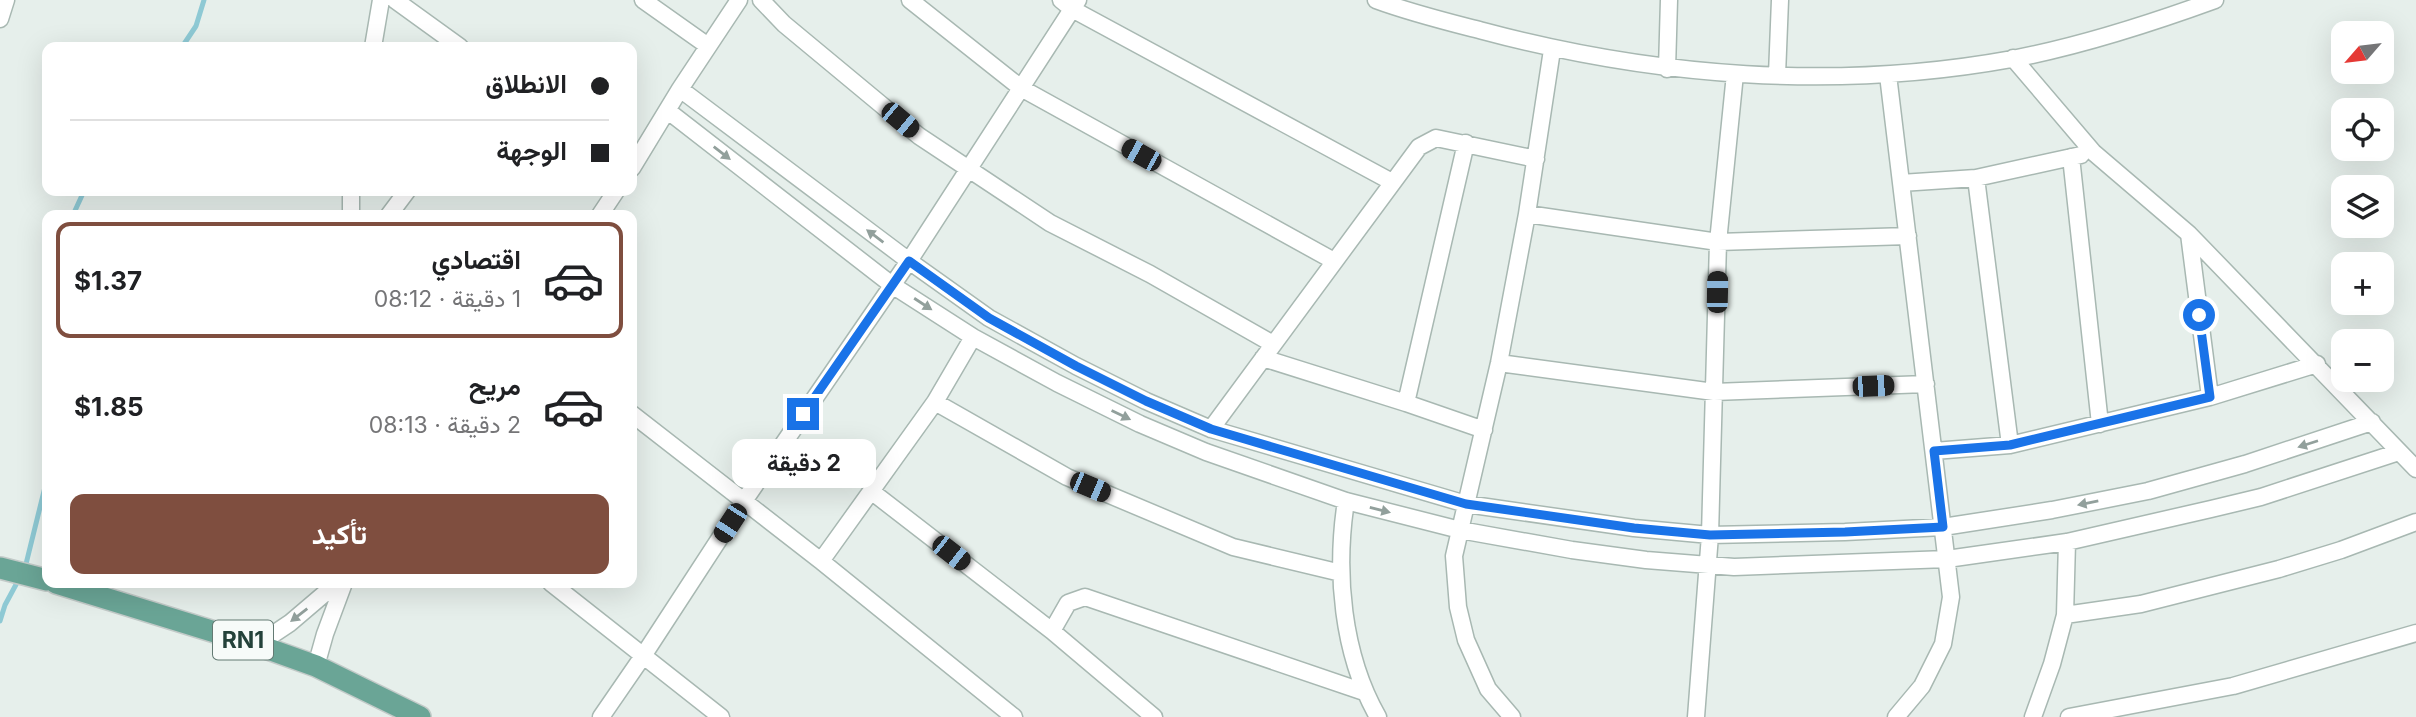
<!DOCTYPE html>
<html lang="ar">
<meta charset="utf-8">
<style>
body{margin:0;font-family:Inter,Vazirmatn,sans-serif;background:#f2f2f2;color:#202124;direction:rtl;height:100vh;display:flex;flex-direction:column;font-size:26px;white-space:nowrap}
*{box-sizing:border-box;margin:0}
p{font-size:23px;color:#757577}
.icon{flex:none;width:38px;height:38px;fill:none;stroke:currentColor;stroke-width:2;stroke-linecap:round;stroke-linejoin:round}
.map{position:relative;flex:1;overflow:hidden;direction:ltr}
.side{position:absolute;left:42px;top:210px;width:595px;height:378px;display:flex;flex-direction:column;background:#fff;border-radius:14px;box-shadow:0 7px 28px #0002;direction:rtl}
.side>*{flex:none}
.guide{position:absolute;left:42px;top:42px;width:595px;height:154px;border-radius:14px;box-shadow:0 7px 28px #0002;direction:rtl;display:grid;align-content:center;height:154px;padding:0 28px;background:#fff}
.needle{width:46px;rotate:242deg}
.fabs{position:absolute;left:2331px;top:21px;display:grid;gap:14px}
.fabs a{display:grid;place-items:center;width:63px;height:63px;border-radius:14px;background:#fff;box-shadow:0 7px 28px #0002;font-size:35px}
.end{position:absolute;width:32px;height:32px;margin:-16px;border:9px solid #1a73e8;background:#fff;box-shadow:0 0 0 4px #fff}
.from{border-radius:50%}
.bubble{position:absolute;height:49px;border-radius:14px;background:#fff;box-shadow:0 7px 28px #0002;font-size:23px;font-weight:700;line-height:49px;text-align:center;direction:rtl}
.car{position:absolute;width:21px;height:42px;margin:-21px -10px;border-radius:9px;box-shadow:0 0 5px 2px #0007;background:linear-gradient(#222 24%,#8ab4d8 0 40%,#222 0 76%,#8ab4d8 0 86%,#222 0)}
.guide b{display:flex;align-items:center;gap:24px;height:66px;font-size:26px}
.guide b+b{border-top:2px solid #e0e0e0}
.guide i{width:18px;height:18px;background:#202124}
ul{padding:12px 0 0;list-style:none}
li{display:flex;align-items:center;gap:21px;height:116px;margin:0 14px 10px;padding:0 14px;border:4px solid transparent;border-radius:14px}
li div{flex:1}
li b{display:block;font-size:26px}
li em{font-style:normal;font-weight:700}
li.current{border-color:#7f4e3f}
li>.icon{width:63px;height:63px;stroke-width:1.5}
.cta{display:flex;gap:14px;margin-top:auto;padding:14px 28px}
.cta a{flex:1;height:80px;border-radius:14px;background:#7f4e3f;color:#fff;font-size:28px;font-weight:700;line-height:80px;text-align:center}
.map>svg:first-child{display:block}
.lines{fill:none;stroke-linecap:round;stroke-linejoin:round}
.stream{stroke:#8ec9d4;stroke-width:5}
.minor-casing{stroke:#a8b8b2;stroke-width:19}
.primary-casing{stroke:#c2cac8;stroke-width:24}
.minor{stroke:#fff;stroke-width:16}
.primary{stroke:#6aa596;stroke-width:21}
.oneway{fill:#92a09c}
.route{stroke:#1a73e8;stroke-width:9}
.labels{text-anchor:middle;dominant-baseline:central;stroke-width:5;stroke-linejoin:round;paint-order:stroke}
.shield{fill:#f7fbf9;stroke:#637a73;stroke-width:2}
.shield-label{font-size:23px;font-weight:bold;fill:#24423a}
</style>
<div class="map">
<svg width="2416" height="717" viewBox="0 0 2416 717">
<rect width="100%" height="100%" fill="#e6efeb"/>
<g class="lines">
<!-- stream -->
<path class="stream" d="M182 47 196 26 204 0
M73 215 84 191
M25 568 47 479
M0 621 5 605 19 579"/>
<defs>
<path id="minor" d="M395 0 460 47
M643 0 708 46
M761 0 784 24 919 136 1050 223 1150 274 1273 344
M910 0 1021 88 1334 261
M1061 0 1072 9 1392 182
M1376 0C1411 13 1448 22 1483 31 1655 77 1836 91 2012 59 2081 46 2149 24 2215 0
M0 19 6 0
M373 47 381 0
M2013 58 2093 152 2189 234 2416 469
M1667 69 1669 0
M1777 75 1780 0
M1888 75 1951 597 1943 644 1922 686 1896 717
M680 89 909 261 989 318 1076 366 1146 401 1211 429 1466 504 1634 528 1710 535 1845 532 1943 527 2052 510 2148 491 2245 464 2372 422
M668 111 892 285 973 337 1057 383 1140 424 1206 452 1346 501 1460 530 1572 550 1646 560 1734 567 1947 559 2067 542 2211 509 2261 497 2399 452
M1466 143 1406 403 1484 430
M2071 157 2100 424
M632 168 680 89 739 0
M1976 178 2010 445
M1901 183 1976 178 2081 155
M1527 214 1718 242 1908 236
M351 215V191
M389 215 407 191
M600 215 616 191
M2189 234 2210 397
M1263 358 1406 403
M1499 363 1714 392 1926 384
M935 402 1067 477 1233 547 1341 573
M632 414 821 561 1014 717
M1211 429 1419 147 1436 138 1536 159
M1934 451 2010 445 2210 397 2317 364
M871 491 1052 631 1154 717
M1346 501C1335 572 1342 654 1378 717
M821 561 935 402 973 337
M551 583 721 717
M2065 615 2141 604 2279 569 2341 550 2416 522
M1052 631 1068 603 1085 597 1364 692
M257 645 290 623 337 583
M316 666 325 634 344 583
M601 717 643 656 744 501 909 261 1078 0
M1512 717 1488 689 1466 640 1458 607 1454 556 1499 363 1527 214 1552 50
M1696 717 1710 535 1718 242 1735 74
M2033 717 2052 664 2065 615 2067 542
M2069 717 2233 686 2416 633"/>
<path id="primary" d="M0 568 47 580
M56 583 257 645 316 666 420 717"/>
</defs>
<!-- minor casing -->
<use href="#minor" class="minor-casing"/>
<!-- primary casing -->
<use href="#primary" class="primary-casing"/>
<!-- minor -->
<use href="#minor" class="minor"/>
<!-- primary -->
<use href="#primary" class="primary"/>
</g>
<!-- one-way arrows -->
<defs><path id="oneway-solid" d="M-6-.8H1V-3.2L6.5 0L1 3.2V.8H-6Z" transform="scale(1.75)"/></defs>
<g class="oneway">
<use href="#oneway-solid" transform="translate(722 153) rotate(38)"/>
<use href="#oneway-solid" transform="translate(875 236) rotate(-143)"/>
<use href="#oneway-solid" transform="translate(923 304) rotate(33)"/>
<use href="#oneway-solid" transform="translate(1121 415) rotate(26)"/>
<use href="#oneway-solid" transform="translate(2308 444) rotate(162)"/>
<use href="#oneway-solid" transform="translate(2088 503) rotate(169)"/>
<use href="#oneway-solid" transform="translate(1380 510) rotate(14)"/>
<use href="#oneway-solid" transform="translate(299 615) rotate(142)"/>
</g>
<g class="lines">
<!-- route -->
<path class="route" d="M803 414 909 261 989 318 1076 366 1146 401 1211 429 1466 504 1634 528 1710 535 1845 532 1943 527 1934 451 2010 445 2210 397 2199 315"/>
</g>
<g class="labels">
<!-- shield labels -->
<rect class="shield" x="213" y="620.5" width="60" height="39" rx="5"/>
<g class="shield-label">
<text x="243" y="640">RN1</text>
</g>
</g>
</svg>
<div class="fabs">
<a><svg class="needle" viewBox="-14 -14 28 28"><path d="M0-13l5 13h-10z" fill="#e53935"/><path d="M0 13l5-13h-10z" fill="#757577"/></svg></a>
<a><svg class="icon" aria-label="locate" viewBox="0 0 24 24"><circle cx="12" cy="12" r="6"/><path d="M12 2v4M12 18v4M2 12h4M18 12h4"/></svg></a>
<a><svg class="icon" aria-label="layers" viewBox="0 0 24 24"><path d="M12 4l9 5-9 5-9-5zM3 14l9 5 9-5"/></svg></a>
<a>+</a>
<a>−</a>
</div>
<i class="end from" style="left:2199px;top:315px"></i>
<i class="end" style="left:803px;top:414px"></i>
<div class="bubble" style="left:732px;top:439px;width:144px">2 دقيقة</div>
<i class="car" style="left:900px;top:120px;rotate:130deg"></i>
<i class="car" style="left:1141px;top:155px;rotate:299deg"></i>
<i class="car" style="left:1717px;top:292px;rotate:1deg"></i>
<i class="car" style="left:1873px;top:386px;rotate:88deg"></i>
<i class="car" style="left:1090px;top:487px;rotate:113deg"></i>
<i class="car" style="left:730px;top:523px;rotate:213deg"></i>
<i class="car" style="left:951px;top:553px;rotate:128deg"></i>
<div class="guide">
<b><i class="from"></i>الانطلاق</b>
<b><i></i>الوجهة</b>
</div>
<section class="side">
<ul>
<li class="current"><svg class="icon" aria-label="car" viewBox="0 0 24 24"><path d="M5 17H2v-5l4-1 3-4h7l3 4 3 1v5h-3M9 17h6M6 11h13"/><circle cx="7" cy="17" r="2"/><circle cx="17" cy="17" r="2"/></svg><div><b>اقتصادي</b><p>1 دقيقة · 08:12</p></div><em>$1.37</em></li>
<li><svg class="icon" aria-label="car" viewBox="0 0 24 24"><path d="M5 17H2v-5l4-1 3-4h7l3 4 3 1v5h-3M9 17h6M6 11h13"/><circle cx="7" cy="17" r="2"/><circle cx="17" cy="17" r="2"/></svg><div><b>مريح</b><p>2 دقيقة · 08:13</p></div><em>$1.85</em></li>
</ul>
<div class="cta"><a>تأكيد</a></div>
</section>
</div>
